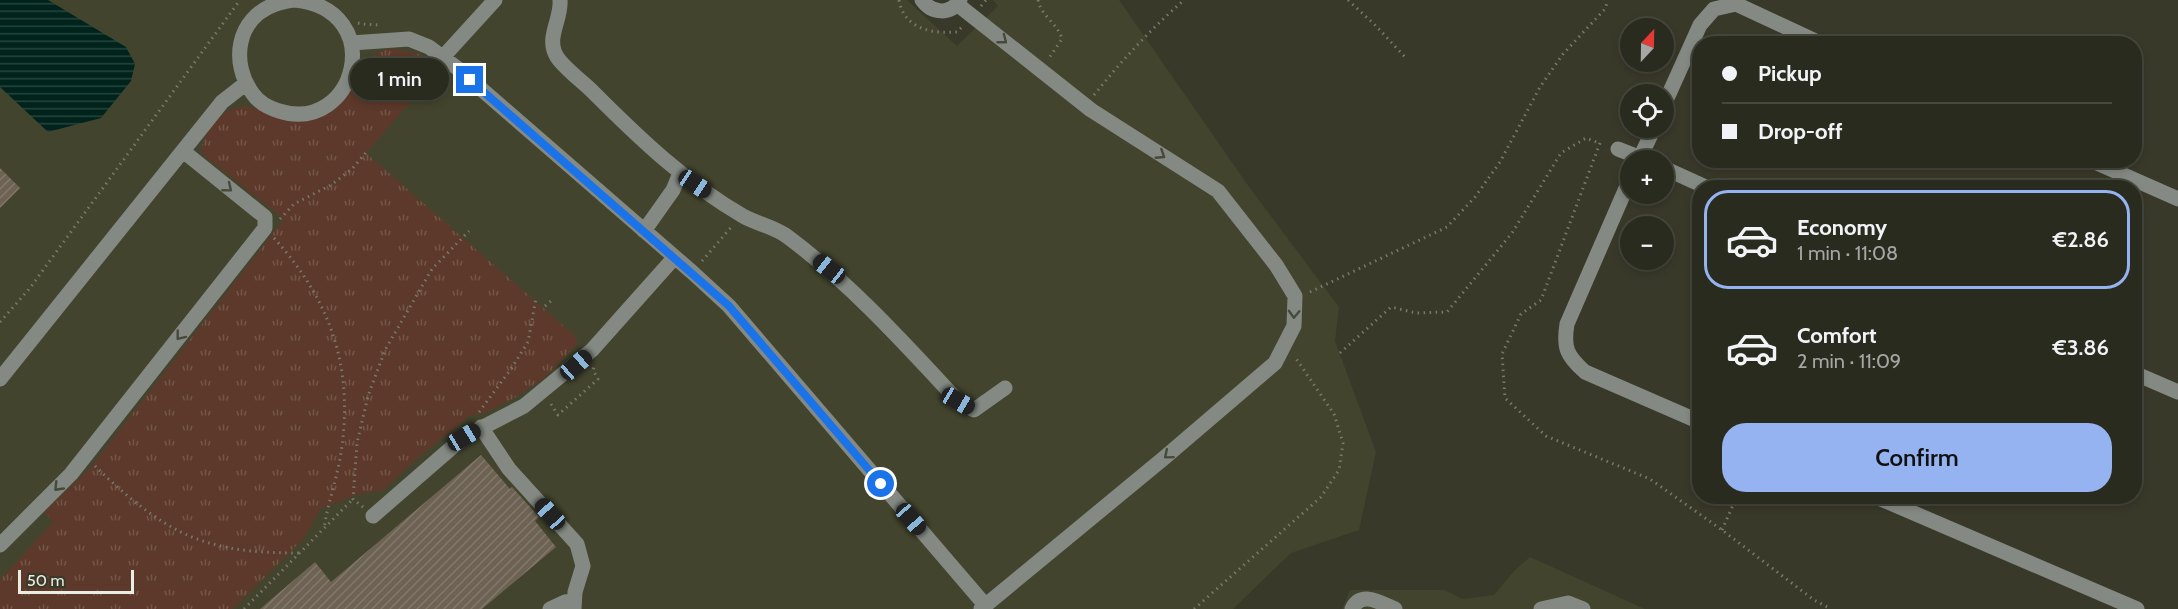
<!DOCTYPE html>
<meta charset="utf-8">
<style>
body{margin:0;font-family:Cabin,sans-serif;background:#323328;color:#f1f3f6;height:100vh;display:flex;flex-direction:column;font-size:22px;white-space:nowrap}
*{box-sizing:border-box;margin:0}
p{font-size:20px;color:#a5a7a4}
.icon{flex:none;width:33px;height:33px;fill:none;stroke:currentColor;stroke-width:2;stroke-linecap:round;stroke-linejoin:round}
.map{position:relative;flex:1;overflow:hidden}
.side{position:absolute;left:1692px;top:180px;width:450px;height:324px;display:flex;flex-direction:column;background:#2a2b1f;border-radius:24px;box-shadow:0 3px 9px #0003,0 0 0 2px #46473d}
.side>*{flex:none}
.banner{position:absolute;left:1692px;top:36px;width:450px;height:132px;border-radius:24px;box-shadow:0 3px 9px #0003,0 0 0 2px #46473d;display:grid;align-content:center;height:132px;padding:0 30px;background:#2a2b1f}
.needle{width:39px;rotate:22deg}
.tools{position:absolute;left:1620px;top:18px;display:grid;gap:12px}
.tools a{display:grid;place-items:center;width:54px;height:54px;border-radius:50%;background:#2a2b1f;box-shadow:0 3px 9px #0003,0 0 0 2px #46473d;font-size:30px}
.scale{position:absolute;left:18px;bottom:15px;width:116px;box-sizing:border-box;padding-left:6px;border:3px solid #ebece2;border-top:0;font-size:16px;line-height:21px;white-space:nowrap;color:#ebece2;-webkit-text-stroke:4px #383929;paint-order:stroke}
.end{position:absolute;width:27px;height:27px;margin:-14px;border:8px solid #1a73e8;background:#fff;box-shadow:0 0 0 3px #fff}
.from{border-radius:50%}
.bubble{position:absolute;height:42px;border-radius:21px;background:#2a2b1f;box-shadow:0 3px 9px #0003,0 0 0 2px #46473d;font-size:20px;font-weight:600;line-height:42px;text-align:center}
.car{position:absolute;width:18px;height:36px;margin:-18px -9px;border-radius:8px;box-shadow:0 0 4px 2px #0007;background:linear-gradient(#222 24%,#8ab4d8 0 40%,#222 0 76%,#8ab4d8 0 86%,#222 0)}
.banner b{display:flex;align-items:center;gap:21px;height:57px;font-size:22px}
.banner b+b{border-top:2px solid #46473d}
.banner i{width:15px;height:15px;background:#f1f3f6}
ul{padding:10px 0 0;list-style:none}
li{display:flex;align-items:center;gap:18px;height:99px;margin:0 12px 9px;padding:0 18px;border:3px solid transparent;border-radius:24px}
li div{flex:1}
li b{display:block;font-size:22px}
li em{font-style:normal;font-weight:600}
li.on{border-color:#95b2f1}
li>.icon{width:54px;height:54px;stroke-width:1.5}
.action{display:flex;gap:12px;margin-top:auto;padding:12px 30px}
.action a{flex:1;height:69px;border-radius:24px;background:#95b2f1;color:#111;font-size:24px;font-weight:600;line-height:69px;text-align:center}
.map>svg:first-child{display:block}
.built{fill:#43442d}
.grass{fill:url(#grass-tufts)}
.water{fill:url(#water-rules)}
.building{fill:url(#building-hatch)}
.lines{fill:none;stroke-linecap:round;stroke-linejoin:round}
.path{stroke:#78796b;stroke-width:3;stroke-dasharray:1.5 4.5;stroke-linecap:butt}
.minor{stroke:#848a83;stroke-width:15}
.oneway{stroke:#47493b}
.route{stroke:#1a73e8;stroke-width:8}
</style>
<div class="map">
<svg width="2178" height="609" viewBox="0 0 2178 609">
<defs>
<pattern id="grass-tufts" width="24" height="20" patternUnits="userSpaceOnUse" patternTransform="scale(1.5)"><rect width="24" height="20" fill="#5c392a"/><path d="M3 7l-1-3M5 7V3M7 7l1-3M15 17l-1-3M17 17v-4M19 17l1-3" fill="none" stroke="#745649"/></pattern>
<pattern id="water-rules" width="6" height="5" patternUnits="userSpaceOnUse" patternTransform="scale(1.5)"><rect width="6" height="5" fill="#00241c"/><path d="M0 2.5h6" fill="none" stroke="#25443d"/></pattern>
<pattern id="building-hatch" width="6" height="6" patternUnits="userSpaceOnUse" patternTransform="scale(1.5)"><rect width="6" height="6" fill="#6d6253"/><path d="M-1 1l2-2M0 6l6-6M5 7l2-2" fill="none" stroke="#82796b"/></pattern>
</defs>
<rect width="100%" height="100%" fill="#383929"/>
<!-- built -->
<path class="built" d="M0 0H907L957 46 998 6 993 0H1119L1247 184 1339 307 1335 341 1376 452 1359 530 1291 553 1233 609H0Z
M1530 557 1645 609H1342L1350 590H1445L1462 599 1494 595 1515 570Z"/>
<!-- grass -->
<path class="grass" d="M388 49C407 50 428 53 439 70L366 153 575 336 578 343 544 378 514 398 487 412 469 416 412 463 384 490 359 494 320 509 305 537 233 609H0V580L53 522 44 512 90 468 284 219 202 154C201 142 206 134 213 125 250 81 267 129 309 120 329 115 346 101 354 83 358 74 360 65 367 59 373 54 382 52 388 49Z"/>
<!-- water -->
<path class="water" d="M0 0H48L126 47 135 64 131 81 101 118 48 132 0 87Z"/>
<!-- building -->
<path class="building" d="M0 168 20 188 0 208Z
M481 455 510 489 512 487 539 517 535 521 556 547 482 609H260L315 562 331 582Z"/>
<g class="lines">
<!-- path -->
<path class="path" d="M899 0C904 29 932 34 957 32L962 27
M1038 0C1041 16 1058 24 1062 39L1049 58
M1348 0 1376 26 1405 57
M981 6 986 0
M358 23 361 24 378 25
M1094 95C1122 60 1151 29 1184 0
M1600 143 1541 300 1521 314 1502 354 1505 398 1546 436 1650 479 1722 530 1814 600 1831 609
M280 219 294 204 331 185 352 169 368 150
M274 238C331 301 354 368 341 453 337 478 328 503 324 528
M702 261 733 225
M1310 292 1447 227 1475 197 1500 162 1540 87 1563 54 1605 9 1608 0
M545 306 551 301
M0 322 30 288 240 0
M1340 353 1391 307 1416 313 1447 312 1512 233 1561 153 1586 138 1599 143
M551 404 558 415 598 379 593 370 594 367
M479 412 511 369 528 342 536 298
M95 466C128 498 168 533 213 544 242 552 271 553 301 553
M363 507 353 499 357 443 368 396 385 350 432 269 469 231
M1722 530 1737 496
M244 609 353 499
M1194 609 1321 497 1339 470 1343 443 1334 414 1295 357"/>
<!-- minor -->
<path class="minor" d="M294 0C288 1 281 2 276 4 236 18 230 63 253 94 259 103 269 108 279 111 356 135 389 10 295 0
M560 0C562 19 545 38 557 57 564 68 583 82 593 92 639 138 686 183 743 216 757 224 775 227 788 237 852 285 904 343 958 401L974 410 1005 388
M922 0C932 14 950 15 960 0
M957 4 1091 110 1218 191 1276 265 1295 296 1294 326 1275 363 1164 458 981 609
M351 43 409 39 429 47 457 68 692 272 729 306 985 605
M443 57 495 0
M1664 105 1700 25 1714 9 1736 4 1822 44
M1618 149 1646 160
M1639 160 1654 128
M2090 160 2178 199
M1664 168 1708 188
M1630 179 1567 324C1563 348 1567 356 1585 372L1700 422
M644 231 673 190 680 173
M2134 373 2178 392
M0 379 222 102 245 84
M481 427 509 469 577 544 583 566 575 592 574 609
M1874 496 2137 609
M373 516 464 437 524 406 592 350 674 258
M0 545 71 474 265 228V217L183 151
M550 609 565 602 574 601
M1352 609C1361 590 1381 603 1395 609
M1541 609 1568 603 1583 609"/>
</g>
<!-- one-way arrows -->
<defs><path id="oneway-chevron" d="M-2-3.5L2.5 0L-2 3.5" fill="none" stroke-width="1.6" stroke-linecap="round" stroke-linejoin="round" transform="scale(1.5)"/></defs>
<g class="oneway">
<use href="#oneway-chevron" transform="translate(1003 40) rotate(38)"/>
<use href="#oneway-chevron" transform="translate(1161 155) rotate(33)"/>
<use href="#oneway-chevron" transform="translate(228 188) rotate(39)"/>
<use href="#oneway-chevron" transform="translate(1294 314) rotate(92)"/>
<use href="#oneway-chevron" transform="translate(180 336) rotate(128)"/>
<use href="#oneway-chevron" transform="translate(1168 455) rotate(140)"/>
<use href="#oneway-chevron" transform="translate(58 487) rotate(134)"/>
</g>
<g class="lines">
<!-- route -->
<path class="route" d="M470 80 729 306 881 484"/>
</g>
</svg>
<div class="tools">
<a><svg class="needle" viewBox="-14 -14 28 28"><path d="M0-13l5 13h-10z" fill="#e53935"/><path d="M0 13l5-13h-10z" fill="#a5a7a4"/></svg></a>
<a><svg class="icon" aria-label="locate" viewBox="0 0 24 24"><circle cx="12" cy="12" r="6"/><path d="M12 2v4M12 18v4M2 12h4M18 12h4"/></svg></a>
<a>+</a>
<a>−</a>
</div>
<div class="scale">50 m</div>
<i class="end from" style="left:881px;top:484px"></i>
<i class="end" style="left:470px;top:80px"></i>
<div class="bubble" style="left:350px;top:58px;width:99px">1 min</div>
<i class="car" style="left:695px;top:184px;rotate:124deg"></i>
<i class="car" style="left:829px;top:269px;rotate:308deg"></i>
<i class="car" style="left:576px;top:365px;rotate:49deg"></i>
<i class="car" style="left:958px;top:401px;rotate:120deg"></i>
<i class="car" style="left:464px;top:437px;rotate:59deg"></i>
<i class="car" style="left:550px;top:514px;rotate:318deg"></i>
<i class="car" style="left:911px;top:519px;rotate:139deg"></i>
<div class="banner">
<b><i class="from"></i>Pickup</b>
<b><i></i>Drop-off</b>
</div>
<section class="side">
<ul>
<li class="on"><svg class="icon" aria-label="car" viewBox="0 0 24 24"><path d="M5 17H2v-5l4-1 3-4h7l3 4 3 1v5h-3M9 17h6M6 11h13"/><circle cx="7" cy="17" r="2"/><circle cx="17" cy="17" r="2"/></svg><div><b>Economy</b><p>1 min · 11:08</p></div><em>€2.86</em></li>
<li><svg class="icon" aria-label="car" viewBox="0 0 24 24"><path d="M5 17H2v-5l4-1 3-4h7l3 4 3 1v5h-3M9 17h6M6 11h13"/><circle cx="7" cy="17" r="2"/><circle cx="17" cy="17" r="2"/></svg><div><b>Comfort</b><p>2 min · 11:09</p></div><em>€3.86</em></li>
</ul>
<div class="action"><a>Confirm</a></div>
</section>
</div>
